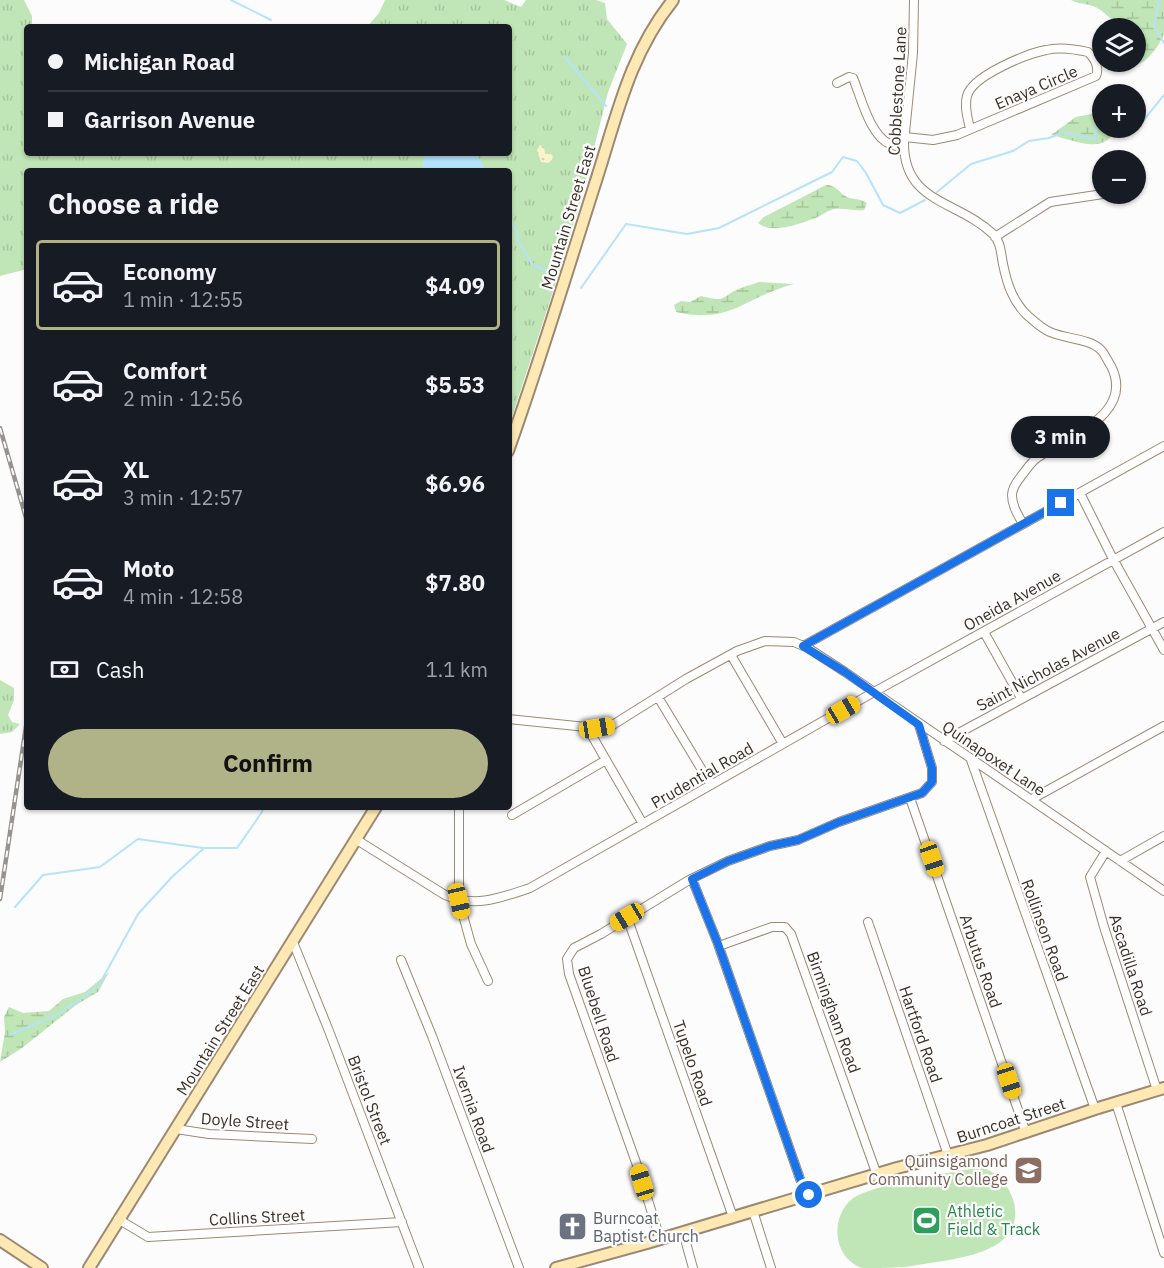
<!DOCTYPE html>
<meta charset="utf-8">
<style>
body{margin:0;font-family:"IBM Plex Sans",sans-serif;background:#242831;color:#f1f3f6;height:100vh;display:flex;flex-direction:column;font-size:22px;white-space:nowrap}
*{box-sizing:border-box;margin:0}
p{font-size:20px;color:#9ea1a6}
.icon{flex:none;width:33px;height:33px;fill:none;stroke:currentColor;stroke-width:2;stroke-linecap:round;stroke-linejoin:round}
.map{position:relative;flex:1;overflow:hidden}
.panel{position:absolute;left:24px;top:168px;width:488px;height:642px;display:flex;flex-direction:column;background:#171b24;border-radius:6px;box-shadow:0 2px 4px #0004}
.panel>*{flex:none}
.hud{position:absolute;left:24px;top:24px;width:488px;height:132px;border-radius:6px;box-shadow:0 2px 4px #0004;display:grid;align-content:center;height:132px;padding:0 24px;background:#171b24}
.tools{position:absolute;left:1092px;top:18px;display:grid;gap:12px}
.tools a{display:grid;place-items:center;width:54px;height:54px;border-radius:50%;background:#171b24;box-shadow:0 2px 4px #0004;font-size:30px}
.end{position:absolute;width:27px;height:27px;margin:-14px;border:8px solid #1a73e8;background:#fff;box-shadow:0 0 0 3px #fff}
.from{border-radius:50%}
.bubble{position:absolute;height:42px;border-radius:21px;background:#171b24;box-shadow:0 2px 4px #0004;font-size:20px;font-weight:700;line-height:42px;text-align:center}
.car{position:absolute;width:18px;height:36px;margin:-18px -9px;border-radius:8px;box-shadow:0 0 4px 2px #0007;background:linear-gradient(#f5c518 24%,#345 0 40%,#f5c518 0 76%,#345 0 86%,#f5c518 0)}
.hud b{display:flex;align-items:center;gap:21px;height:57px;font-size:22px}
.hud b+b{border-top:2px solid #363941}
.hud i{width:15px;height:15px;background:#f1f3f6}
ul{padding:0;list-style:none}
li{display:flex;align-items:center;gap:18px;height:90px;margin:0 12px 9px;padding:0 12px;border:3px solid transparent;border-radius:6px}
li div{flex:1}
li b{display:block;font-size:22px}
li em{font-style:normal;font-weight:700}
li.selected{border-color:#b0b387}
li>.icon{width:54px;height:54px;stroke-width:1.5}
h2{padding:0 24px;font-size:27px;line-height:72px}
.pay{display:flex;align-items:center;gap:15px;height:66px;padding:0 24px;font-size:22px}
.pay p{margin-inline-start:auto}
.primary-button{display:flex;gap:12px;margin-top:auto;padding:12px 24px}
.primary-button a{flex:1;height:69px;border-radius:36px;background:#b0b387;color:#111;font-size:24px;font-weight:700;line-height:69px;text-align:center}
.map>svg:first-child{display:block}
.grass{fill:url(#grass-tufts)}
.wetland{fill:url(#wetland-marsh)}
.sand{fill:url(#sand-dots)}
.pitch{fill:#c0e5b6}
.water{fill:#b5e3fb}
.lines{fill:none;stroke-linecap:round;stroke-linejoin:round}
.stream{stroke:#b5e3fb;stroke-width:2}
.street-casing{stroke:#9d8973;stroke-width:10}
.secondary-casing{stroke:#9d8973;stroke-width:14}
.street{stroke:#fff;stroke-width:8}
.secondary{stroke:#fee9b4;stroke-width:10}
.rail-casing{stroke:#96928d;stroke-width:4.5}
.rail{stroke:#fcfcfc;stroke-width:2;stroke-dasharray:7;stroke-linecap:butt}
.route{stroke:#1a73e8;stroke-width:8}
.labels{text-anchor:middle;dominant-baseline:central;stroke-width:4.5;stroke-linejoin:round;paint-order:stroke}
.street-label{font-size:16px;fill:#3a3128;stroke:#fcfcfc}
.education-label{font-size:16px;fill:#785e54;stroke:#fcfcfc;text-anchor:end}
.leisure-label{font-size:16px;fill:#27864d;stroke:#fcfcfc;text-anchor:start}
.worship-label{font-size:16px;fill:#5b616d;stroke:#fcfcfc;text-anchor:start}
</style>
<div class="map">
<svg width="1164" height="1268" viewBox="0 0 1164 1268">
<defs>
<pattern id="grass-tufts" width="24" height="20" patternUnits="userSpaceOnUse" patternTransform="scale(1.5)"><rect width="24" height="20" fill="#c0e5b6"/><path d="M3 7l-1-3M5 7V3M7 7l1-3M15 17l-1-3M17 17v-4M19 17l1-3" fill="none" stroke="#a6c59c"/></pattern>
<pattern id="wetland-marsh" width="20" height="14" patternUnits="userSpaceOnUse" patternTransform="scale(1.5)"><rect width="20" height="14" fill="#c0e5b6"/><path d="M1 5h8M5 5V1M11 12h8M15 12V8" fill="none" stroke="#a6c59c"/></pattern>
<pattern id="sand-dots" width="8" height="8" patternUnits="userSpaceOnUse" patternTransform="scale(1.5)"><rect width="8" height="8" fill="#fcf2cc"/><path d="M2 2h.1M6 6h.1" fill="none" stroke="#d9d0af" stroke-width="1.8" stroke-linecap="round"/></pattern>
</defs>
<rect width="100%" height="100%" fill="#fcfcfc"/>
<!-- grass -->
<path class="grass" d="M0 0H24L32 16V27H27V153H508V27H367L379 13 385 0H504L521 7 526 0H596L605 3 607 19 627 44 608 92 582 196 557 279 509 426 508 171H27V269L0 276Z
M0 680 14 688V700L8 715 12 722 20 724 12 732 0 734Z"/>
<!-- wetland -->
<path class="wetland" d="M1071 0H1164C1164 10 1164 24 1164 33 1161 44 1147 63 1136 65V58L1145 38 1143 32 1136 30V28C1114 28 1114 19 1099 9 1090 3 1080 5 1071 0Z
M1096 113 1102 116V128H1116C1105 157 1072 139 1051 135L1076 117Z
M826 185C837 185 839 193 847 197 854 200 860 198 867 203L864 210C854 211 845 208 835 209 829 210 823 214 818 217 802 223 773 235 758 223L764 217Z
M758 282 794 284C746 296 731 325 676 312L674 305 681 301 690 302 701 296C730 304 721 294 744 287 749 285 753 285 758 282Z
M109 972 98 992 76 1005 22 1048 0 1062 5 1032 4 1017 9 1007 23 1013 49 1011 63 999 85 992Z"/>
<!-- sand -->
<path class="sand" d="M540 145 544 147 545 154 550 153 553 156 552 160 548 163 541 162 537 150Z"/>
<!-- pitch -->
<path class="pitch" d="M983 1167C999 1175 1010 1186 1014 1203 1026 1257 947 1259 912 1266 900 1268 873 1268 862 1268 833 1258 830 1218 851 1200 867 1185 958 1171 983 1167Z"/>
<!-- water -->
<path class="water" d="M426 153H472L480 159 486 171H426L422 164Z"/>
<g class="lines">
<!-- stream -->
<path class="stream" d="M231 0 271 20
M1159 0 1154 26 1164 43
M564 56 606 106
M1136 126H1139L1164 95
M1109 128 1114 129 1127 128
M937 192 971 164 1013 151 1029 141 1049 138 1064 132 1094 139 1097 124 1102 125
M508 219 518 232 516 237 532 264 555 276
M581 288 626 224 687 234 719 228 832 172 843 157 857 161 866 173 883 205 900 213 925 200
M15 907 43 875 100 867 138 839 203 848H237L262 812 263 807
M12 1034 56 1015 98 987 138 914 172 877 203 849"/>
<defs>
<path id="street" d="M914 0 913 53 904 142C903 203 957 200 993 234 1001 242 1001 254 1003 264 1007 284 1013 302 1028 316 1035 322 1042 329 1050 332 1065 339 1089 338 1101 350 1105 354 1108 362 1111 366 1136 415 1066 437 1037 458 1031 462 1027 469 1022 475 1018 480 1012 488 1012 495 1012 506 1018 515 1023 524
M837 83 849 77 853 78C861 97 870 136 890 144 894 146 900 147 904 148
M905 137 933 140 957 135 1096 76C1100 66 1094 58 1088 52 1075 49 1058 47 1046 50 1026 54 972 76 967 96 964 107 968 119 970 129
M995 237 1050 202 1103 194
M1080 493 1113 559 1164 650
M984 632 1021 698
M803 646 1164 446
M731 655 783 744
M658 697 711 785
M508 719 596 728 611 726 686 679 737 651 765 641 794 642 808 648 845 672 1164 891
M587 727 643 824
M944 741 1164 622
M971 760 1095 1109
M910 798 1026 1133
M1032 799 1164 726
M459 807V901L471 944 488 981
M512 815 606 760
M357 840 445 895C475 908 500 898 530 888L874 692 1164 532
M1106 851 1090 877 1104 927 1157 1090
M1120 861 1164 836
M692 879 718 944 806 1196
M627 917 733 1217
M868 922 948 1155
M293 942 329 1031 419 1268
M719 946 772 927H785L791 934 877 1175
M401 960 432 1036 519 1268
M1116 1103 1164 1253
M176 1129 209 1134 312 1139
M753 1211 771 1268
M118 1219 148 1237 402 1222
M683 1232 693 1268
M660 1239 638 1168 569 974 567 959 574 948 601 934 689 880 728 861 770 846 798 840 839 822 922 793 932 782V768L919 725"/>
<path id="secondary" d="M508 451C539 364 566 275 594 187 616 120 628 56 673 0
M0 1240 42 1268
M89 1268 376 807
M556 1268 647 1243 897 1168 987 1145 1095 1109 1164 1088"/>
</defs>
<!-- street casing -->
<use href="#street" class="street-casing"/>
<!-- secondary casing -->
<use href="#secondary" class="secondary-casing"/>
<!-- street -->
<use href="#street" class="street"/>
<!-- secondary -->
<use href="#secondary" class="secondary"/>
<defs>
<path id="rail" d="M0 428 27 521
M0 899 27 720"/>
</defs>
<!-- rail casing -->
<use href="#rail" class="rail-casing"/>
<!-- rail -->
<use href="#rail" class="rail"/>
</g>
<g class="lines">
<!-- route -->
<path class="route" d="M809 1195 806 1196 718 944 692 879 728 861 770 846 798 840 839 822 922 793 932 782V768L919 725 845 672 803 646 1061 503"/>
</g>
<!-- icons -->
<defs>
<symbol id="university-square" viewBox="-11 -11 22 22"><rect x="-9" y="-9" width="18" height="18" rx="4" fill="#8d6e63" stroke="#fcfcfc"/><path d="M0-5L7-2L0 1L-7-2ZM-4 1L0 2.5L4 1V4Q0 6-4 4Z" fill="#fff"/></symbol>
<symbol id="stadium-square" viewBox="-11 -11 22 22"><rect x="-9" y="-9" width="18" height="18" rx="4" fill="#2e9e5b" stroke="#fcfcfc"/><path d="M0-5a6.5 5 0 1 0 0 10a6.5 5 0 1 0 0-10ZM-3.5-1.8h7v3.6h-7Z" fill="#fff"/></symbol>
<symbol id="church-square" viewBox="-11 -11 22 22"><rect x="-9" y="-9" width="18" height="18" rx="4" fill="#6b7280" stroke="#fcfcfc"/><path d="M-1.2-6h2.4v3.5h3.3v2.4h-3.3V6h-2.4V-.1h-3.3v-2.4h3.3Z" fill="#fff"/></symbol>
</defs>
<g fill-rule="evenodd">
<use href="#university-square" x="1012" y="1154" width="33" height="33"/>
<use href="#stadium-square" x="910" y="1204" width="33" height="33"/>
<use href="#church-square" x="556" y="1210" width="33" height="33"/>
</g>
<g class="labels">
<!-- street labels -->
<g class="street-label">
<text transform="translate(1036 87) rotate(-23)">Enaya Circle</text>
<text transform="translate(897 91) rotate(-87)">Cobblestone Lane</text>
<text transform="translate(568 217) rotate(-73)">Mountain Street East</text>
<text transform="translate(1012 600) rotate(-29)">Oneida Avenue</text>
<text transform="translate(1048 669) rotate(-28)">Saint Nicholas Avenue</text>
<text transform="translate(994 758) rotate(34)">Quinapoxet Lane</text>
<text transform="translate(702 775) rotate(-30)">Prudential Road</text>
<text transform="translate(1045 930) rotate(70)">Rollinson Road</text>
<text transform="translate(981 961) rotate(71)">Arbutus Road</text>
<text transform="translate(1131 965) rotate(72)">Ascadilla Road</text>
<text transform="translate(834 1012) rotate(70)">Birmingham Road</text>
<text transform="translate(599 1014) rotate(72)">Bluebell Road</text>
<text transform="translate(220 1030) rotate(-58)">Mountain Street East</text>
<text transform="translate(921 1034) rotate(71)">Hartford Road</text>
<text transform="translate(693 1063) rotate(71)">Tupelo Road</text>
<text transform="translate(370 1100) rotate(69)">Bristol Street</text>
<text transform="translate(474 1109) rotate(70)">Ivernia Road</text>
<text transform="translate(1011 1120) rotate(-18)">Burncoat Street</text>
<text transform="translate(245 1121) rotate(4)">Doyle Street</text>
<text transform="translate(257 1217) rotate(-3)">Collins Street</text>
</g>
<!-- education labels -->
<g class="education-label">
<text x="1008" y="1161">Quinsigamond<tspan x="1008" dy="18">Community College</tspan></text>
</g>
<!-- leisure labels -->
<g class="leisure-label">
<text x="947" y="1211">Athletic<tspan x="947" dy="18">Field &amp; Track</tspan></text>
</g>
<!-- worship labels -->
<g class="worship-label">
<text x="593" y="1218">Burncoat<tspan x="593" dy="18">Baptist Church</tspan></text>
</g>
</g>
</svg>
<div class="tools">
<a><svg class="icon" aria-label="layers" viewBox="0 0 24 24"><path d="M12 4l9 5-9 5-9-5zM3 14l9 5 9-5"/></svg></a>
<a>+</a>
<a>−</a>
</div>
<i class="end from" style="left:809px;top:1195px"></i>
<i class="end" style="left:1061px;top:503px"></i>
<div class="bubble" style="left:1011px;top:416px;width:99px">3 min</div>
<i class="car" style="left:843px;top:710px;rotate:60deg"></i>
<i class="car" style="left:597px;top:728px;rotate:81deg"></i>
<i class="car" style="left:932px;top:859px;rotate:161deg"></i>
<i class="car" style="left:459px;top:901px;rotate:167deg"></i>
<i class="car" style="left:627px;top:917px;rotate:239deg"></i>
<i class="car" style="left:1009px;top:1081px;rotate:162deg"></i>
<i class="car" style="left:642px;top:1182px;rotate:343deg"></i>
<div class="hud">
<b><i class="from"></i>Michigan Road</b>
<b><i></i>Garrison Avenue</b>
</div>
<section class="panel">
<h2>Choose a ride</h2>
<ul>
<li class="selected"><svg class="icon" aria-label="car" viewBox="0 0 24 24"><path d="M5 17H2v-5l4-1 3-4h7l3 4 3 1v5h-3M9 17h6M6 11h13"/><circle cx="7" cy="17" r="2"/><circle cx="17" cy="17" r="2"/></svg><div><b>Economy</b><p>1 min · 12:55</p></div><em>$4.09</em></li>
<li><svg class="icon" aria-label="car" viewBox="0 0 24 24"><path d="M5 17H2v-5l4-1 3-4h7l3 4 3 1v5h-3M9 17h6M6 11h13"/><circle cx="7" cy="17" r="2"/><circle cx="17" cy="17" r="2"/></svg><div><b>Comfort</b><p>2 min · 12:56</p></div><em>$5.53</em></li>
<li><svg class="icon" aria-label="car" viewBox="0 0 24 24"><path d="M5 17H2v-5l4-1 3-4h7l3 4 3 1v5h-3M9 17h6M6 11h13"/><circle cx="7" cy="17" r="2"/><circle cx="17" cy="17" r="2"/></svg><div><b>XL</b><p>3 min · 12:57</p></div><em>$6.96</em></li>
<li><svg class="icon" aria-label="car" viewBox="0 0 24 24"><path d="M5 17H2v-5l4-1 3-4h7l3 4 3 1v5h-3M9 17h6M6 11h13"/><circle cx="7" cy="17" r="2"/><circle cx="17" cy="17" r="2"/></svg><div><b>Moto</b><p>4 min · 12:58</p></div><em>$7.80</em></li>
</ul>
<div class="pay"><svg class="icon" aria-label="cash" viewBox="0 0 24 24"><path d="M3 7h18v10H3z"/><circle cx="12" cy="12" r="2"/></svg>Cash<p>1.1 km</p></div>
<div class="primary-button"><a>Confirm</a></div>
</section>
</div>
